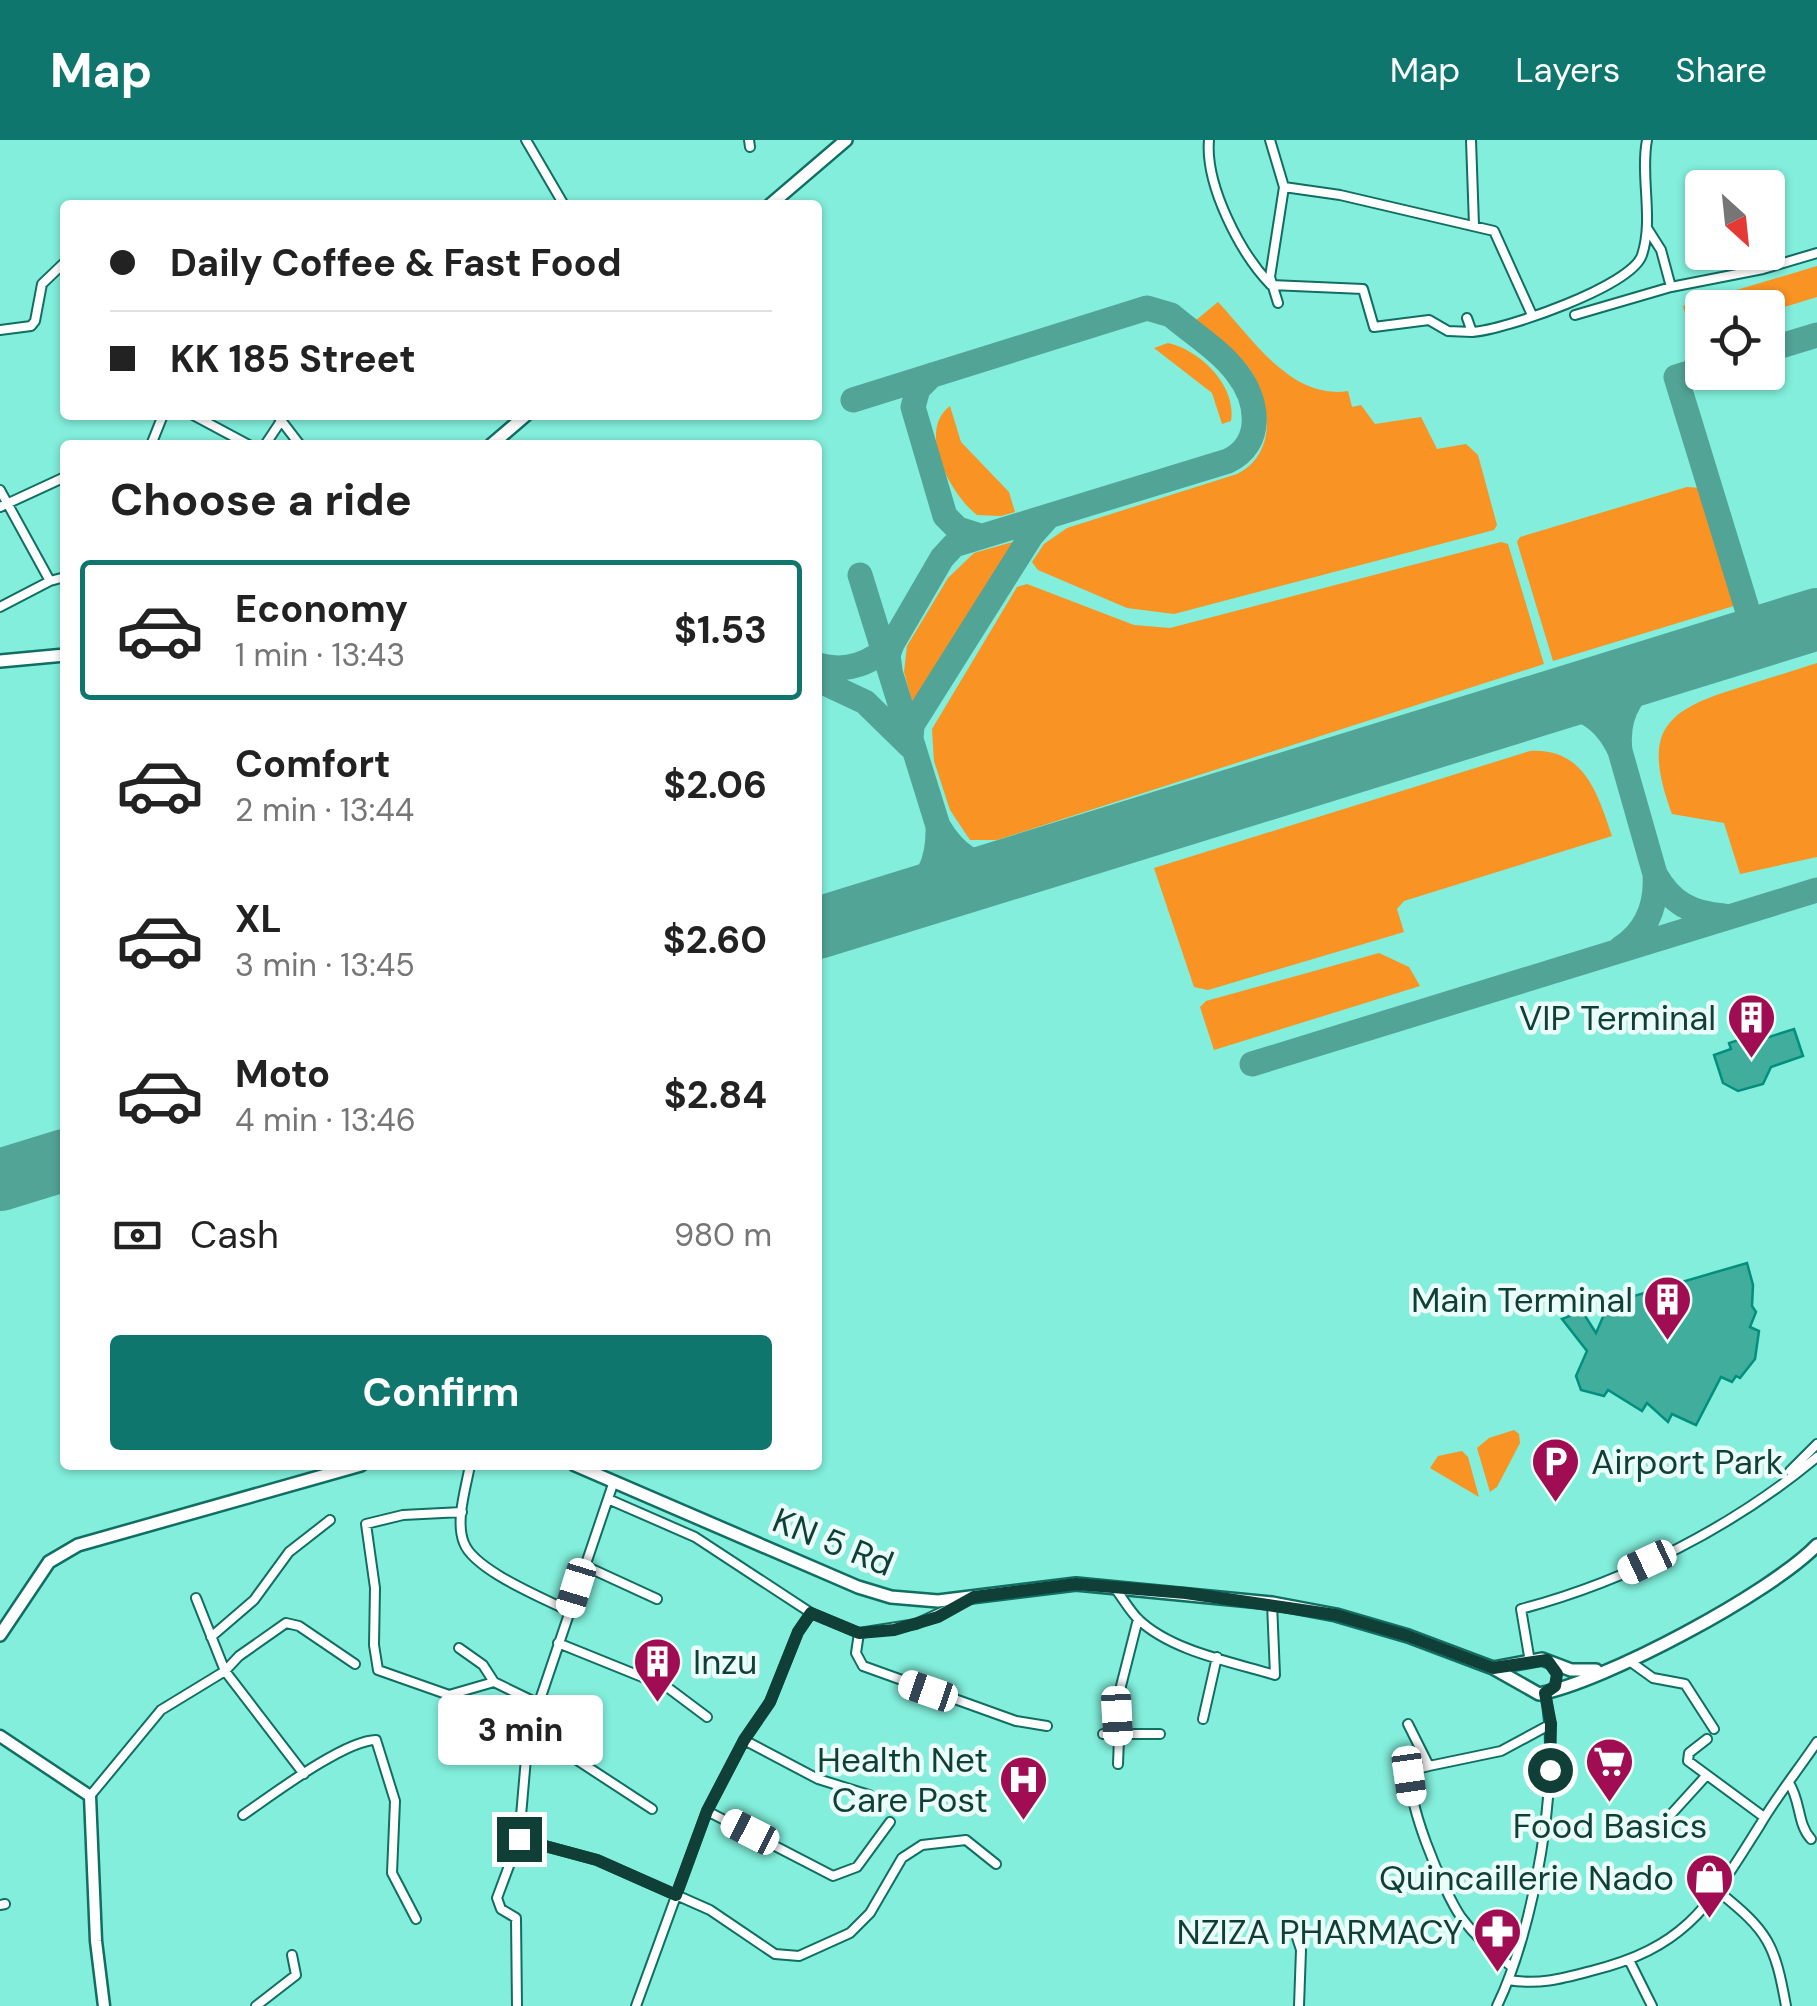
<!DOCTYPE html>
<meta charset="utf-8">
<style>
body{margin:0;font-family:"DM Sans",sans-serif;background:#f2f2f2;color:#222;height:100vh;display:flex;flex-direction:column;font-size:38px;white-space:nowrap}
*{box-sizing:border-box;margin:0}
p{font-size:32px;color:#767676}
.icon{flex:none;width:55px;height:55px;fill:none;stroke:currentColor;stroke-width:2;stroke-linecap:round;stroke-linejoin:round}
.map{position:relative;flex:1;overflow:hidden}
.side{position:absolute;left:60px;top:300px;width:762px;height:1030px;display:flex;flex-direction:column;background:#fff;border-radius:10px;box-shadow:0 2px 8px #0004}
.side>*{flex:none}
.hud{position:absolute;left:60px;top:60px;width:762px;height:220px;border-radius:10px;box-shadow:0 2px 8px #0004;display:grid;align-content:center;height:220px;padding:0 50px;background:#fff}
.needle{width:65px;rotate:153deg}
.buttons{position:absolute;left:1685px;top:30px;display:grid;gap:20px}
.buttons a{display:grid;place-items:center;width:100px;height:100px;border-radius:10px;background:#fff;box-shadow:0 2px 8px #0004;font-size:50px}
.end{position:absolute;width:45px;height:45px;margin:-22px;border:12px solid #103f38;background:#fff;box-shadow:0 0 0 5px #fff}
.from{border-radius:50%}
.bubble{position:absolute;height:70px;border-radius:10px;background:#fff;box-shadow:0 2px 8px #0004;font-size:32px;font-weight:700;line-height:70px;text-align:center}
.car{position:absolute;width:30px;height:60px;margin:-30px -15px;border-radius:12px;box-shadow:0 0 8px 2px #0007;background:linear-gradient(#fff 24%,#345 0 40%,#fff 0 76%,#345 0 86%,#fff 0)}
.hud b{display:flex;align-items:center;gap:35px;height:95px;font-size:38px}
.hud b+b{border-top:2px solid #e0e0e0}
.hud i{width:25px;height:25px;background:#222}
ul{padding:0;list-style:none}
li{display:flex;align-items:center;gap:30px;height:140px;margin:0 20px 15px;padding:0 30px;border:5px solid transparent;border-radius:10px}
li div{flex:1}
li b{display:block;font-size:38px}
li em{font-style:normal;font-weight:700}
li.current{border-color:#0f766e}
li>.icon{width:90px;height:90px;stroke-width:1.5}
h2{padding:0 50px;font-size:45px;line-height:120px}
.pay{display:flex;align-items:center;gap:25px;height:110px;padding:0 50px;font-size:38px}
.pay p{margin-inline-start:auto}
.button{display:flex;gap:20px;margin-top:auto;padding:20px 50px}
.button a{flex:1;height:115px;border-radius:10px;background:#0f766e;color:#fff;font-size:40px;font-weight:700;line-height:115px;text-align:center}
header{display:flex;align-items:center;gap:60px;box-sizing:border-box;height:140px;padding:0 50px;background:#0f766e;color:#fff}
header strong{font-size:48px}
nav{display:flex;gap:55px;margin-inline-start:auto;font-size:35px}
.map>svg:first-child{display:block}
.green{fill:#f89324}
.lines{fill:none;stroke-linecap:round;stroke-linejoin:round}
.taxiway{stroke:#52a496;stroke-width:25}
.runway{stroke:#52a496;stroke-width:62}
.building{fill:#41ae9d;stroke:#048e7e;stroke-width:2.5}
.minor-casing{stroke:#106e62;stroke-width:12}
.tertiary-casing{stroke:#106e62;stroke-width:15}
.secondary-casing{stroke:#106e62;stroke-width:16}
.minor{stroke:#fff;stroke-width:8}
.tertiary{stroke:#fff;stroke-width:10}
.secondary{stroke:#fff;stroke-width:11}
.route{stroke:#103f38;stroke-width:12}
.labels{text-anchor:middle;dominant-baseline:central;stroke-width:9;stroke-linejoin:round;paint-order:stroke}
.poi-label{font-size:35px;fill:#103f38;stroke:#eafdf9;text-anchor:end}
.street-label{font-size:35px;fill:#103f38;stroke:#eafdf9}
</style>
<header>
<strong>Map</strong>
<nav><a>Map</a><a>Layers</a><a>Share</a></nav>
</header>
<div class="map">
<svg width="1817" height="1866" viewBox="0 0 1817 1866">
<rect width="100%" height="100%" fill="#82eedb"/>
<!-- green -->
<path class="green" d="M1817 126V157L1768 172V168H1702V192L1691 195 1683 166Z
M1218 162C1253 199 1291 260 1348 251L1352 267 1361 265 1375 284 1421 277 1437 309 1466 304 1478 315 1497 385 1494 390 1174 474 1127 468 1038 430 1032 422 1044 404 1067 388 1237 334C1275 315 1272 269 1254 236 1243 215 1213 197 1195 181Z
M1168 203C1200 210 1237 246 1231 281L1222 284 1212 253 1154 208Z
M950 266 961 302 1009 352 1015 372 1001 376 977 375C951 355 916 291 950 266Z
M1687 347 1703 348 1737 465 1553 521 1517 402 1520 397Z
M1016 401 913 565 904 532 907 506 948 438 974 413Z
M1501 402 1508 404 1544 524 997 700H970L950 670 934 621 932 589 1017 447 1027 444 1134 485 1170 488Z
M1817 523V717L1740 734 1724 683 1672 674C1644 597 1658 572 1735 549 1762 540 1790 532 1817 523Z
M1530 611C1584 608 1597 652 1612 696L1404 761 1397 769 1404 792 1208 850 1194 847 1154 728Z
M1379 813 1409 827 1420 846 1214 910 1200 867 1206 861Z
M1514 1290 1519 1294 1520 1303 1497 1347 1490 1352 1477 1308 1489 1298Z
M1462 1311 1468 1317 1479 1357 1430 1328 1438 1316Z"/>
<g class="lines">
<!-- taxiway -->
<path class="taxiway" d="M1768 210 1817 195
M1702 229 1676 237 1756 498
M932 235 918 249 913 267 945 376 958 389 980 396
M853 260 1147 168 1171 175C1192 193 1221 211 1237 233 1259 261 1264 304 1228 321L954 405 942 418 892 504 888 515 890 530
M860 435 938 686C956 716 973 726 1007 729
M818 525C847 533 870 524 892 504
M818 540 865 562 910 606
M1536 566C1575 561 1603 574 1620 611L1655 734C1657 765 1647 791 1621 808
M911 600 912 585 1031 396 1048 377
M1620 611C1615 569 1636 546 1670 524
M1655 734C1671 763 1692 774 1724 776
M896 763C928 746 939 723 938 686
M1252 924 1817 750"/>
<!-- runway -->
<path class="runway" d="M818 788 1817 479
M0 1040 65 1020"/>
</g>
<!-- building -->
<path class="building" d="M1794 889 1803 916 1771 927 1763 944 1738 951 1723 943 1714 915 1731 909 1729 903 1745 898 1747 904Z
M1747 1123 1753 1145 1752 1166 1756 1172 1750 1187 1759 1191 1755 1219 1740 1238 1736 1236 1732 1242 1721 1237 1696 1285 1672 1274 1668 1282 1647 1263 1642 1271 1608 1250 1604 1256 1581 1250 1576 1236 1587 1211 1562 1179 1582 1171 1596 1193 1606 1170 1629 1163 1627 1158Z"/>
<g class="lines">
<defs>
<path id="minor" d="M526 0 564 65
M749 0 750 7
M1209 0C1205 45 1240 113 1271 145L1363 149 1374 187 1429 180 1448 191 1472 192
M1270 0 1284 47 1340 55 1494 91 1532 175
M1471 0 1474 85
M1647 88 1661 110 1671 147
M1278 163 1270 137 1284 47
M1575 175 1671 147 1763 129 1817 113
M1467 178 1472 192C1505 190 1632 146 1642 115 1654 79 1640 37 1647 0
M0 190 31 186 35 181 42 144 65 122
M193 275 249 305
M277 275 300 305
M151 305 163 275
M265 305 281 281
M0 350 50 441 65 437
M0 367 65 337
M0 467 50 441
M470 1325C466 1348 455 1381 464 1403 474 1430 543 1458 569 1471
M1790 1331 1817 1304
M608 1359 695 1397 811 1473 859 1493 856 1513 863 1526 1016 1581 1047 1586
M462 1372 403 1375 366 1384 375 1448 374 1505 378 1530 449 1555 494 1542 537 1563
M583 1425 657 1459
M1114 1447C1122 1457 1129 1470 1138 1479 1171 1511 1232 1522 1275 1535L1272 1463
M196 1458 225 1531 304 1634
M859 1493 916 1484 970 1459
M211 1497 254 1460 289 1412 330 1380
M558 1503 667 1547 707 1577
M459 1508 483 1525 494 1542
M1628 1520 1653 1538 1685 1544 1714 1589
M1530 1522 1521 1469C1627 1441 1733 1387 1817 1317
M1203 1579 1217 1517
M1408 1584 1429 1626 1501 1611 1551 1584
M1103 1594H1160
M528 1595 577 1620 652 1669
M1707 1599 1689 1613 1688 1621 1764 1677
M744 1600 818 1639 869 1655
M1118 1624 1121 1546 1138 1479
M1429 1626 1413 1630C1400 1650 1445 1755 1461 1777 1475 1796 1492 1812 1512 1827
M1789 1643C1801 1661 1797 1684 1811 1699
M90 1656 161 1570 225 1531 239 1516 286 1483 299 1486 355 1524
M707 1671 833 1736 857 1727 890 1682
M243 1675C272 1655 345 1600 376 1600L395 1661 392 1733 416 1779
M1655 1692 1705 1637
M519 1699 597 1720 710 1770 775 1814 799 1816 850 1793 870 1773 902 1718 922 1705 966 1700 996 1724
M1719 1752C1768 1791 1775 1804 1786 1866
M0 1765 5 1764
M1292 1782 1301 1810 1299 1866
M1629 1820 1652 1866
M1508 1840C1540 1845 1561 1839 1591 1831 1688 1807 1710 1764 1760 1685 1777 1656 1798 1630 1817 1602
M256 1866 296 1835 292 1815
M517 1866 516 1778 501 1769 497 1758 519 1699 528 1595 614 1341
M636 1866 707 1671 744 1600 770 1562 798 1492 811 1473
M1497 1866C1534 1790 1562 1635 1545 1553"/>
<path id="tertiary" d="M0 1596 90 1656 96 1801 104 1866"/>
<path id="secondary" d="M770 65 846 0
M491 305 526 275
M0 521 65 515
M575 1325 858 1447 891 1457 938 1461 1076 1444 1272 1463 1336 1475 1408 1496 1493 1528 1539 1554C1604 1542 1771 1453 1817 1405
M0 1495 49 1422 78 1405 361 1325
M1493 1528 1542 1519 1571 1530H1596"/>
</defs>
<!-- minor casing -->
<use href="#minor" class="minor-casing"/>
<!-- tertiary casing -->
<use href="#tertiary" class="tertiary-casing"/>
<!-- secondary casing -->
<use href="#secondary" class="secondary-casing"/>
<!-- minor -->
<use href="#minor" class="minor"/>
<!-- tertiary -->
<use href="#tertiary" class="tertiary"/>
<!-- secondary -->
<use href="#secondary" class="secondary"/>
</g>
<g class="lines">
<!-- route -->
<path class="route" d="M519 1699 597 1720 676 1755 707 1671 744 1600 770 1562 798 1492 811 1473 859 1493 894 1490 938 1477 974 1457 1076 1444 1186 1453 1336 1475 1408 1496 1493 1528 1547 1520 1557 1534 1555 1546 1545 1553 1551 1584 1550 1630"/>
</g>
<!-- icons -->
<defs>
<symbol id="building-pin" viewBox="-11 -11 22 30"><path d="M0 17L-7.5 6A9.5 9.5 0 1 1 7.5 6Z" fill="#a10d53" stroke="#eafdf9"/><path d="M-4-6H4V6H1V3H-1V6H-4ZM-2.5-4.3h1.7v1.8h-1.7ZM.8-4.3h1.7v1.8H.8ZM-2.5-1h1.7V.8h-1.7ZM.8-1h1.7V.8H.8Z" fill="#fff"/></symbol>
<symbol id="parking-pin" viewBox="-11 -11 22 30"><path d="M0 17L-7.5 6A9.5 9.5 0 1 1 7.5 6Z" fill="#a10d53" stroke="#eafdf9"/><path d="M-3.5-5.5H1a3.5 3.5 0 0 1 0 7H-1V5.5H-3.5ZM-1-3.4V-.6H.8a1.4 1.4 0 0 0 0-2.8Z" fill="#fff"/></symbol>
<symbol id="supermarket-pin" viewBox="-11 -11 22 30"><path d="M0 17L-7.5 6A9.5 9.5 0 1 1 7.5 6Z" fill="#a10d53" stroke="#eafdf9"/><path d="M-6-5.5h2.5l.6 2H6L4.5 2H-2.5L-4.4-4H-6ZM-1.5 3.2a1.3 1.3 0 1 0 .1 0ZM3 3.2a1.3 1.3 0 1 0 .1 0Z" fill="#fff"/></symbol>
<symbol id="hospital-pin" viewBox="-11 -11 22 30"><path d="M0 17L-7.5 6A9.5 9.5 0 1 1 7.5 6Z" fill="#a10d53" stroke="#eafdf9"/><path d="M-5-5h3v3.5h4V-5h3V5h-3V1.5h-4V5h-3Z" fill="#fff"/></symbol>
<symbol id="shop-pin" viewBox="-11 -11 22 30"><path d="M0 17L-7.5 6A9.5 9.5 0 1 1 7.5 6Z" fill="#a10d53" stroke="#eafdf9"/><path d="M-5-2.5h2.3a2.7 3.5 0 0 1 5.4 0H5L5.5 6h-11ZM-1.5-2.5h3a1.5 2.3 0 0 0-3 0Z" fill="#fff"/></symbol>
<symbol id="pharmacy-pin" viewBox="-11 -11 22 30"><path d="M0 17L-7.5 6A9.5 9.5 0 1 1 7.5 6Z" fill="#a10d53" stroke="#eafdf9"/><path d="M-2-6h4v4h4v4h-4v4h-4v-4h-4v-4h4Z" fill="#fff"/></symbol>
</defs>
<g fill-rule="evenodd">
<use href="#building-pin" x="1724" y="850" width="55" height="75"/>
<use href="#building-pin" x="1640" y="1132" width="55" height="75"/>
<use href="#parking-pin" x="1528" y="1294" width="55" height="75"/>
<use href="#building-pin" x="630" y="1494" width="55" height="75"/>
<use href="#supermarket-pin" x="1582" y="1594" width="55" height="75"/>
<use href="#hospital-pin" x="996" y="1612" width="55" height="75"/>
<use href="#shop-pin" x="1682" y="1710" width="55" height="75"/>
<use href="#pharmacy-pin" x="1470" y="1764" width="55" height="75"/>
</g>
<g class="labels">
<!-- poi labels -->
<g class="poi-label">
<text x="1716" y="878">VIP Terminal</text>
<text x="1633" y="1160">Main Terminal</text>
<text x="1591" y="1322" text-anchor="start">Airport Park</text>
<text x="693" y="1522" text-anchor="start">Inzu</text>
<text x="988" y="1620">Health Net<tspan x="988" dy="40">Care Post</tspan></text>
<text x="1610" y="1686" text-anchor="middle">Food Basics</text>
<text x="1674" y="1738">Quincaillerie Nado</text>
<text x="1463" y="1792">NZIZA PHARMACY</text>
</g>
<!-- street labels -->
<g class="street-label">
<text transform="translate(833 1402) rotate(22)">KN 5 Rd</text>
</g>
</g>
</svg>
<div class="buttons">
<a><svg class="needle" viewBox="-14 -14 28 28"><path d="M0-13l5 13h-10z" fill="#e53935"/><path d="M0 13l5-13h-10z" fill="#767676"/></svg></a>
<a><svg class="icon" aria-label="locate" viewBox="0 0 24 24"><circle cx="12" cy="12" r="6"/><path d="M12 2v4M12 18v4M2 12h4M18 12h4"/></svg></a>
</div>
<i class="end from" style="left:1550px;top:1630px"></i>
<i class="end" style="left:519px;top:1699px"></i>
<div class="bubble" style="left:438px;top:1555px;width:165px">3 min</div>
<i class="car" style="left:1647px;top:1422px;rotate:245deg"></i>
<i class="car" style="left:576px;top:1448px;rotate:197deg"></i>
<i class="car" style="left:928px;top:1551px;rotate:289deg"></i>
<i class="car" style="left:1117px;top:1576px;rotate:177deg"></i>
<i class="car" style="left:1409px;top:1636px;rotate:172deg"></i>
<i class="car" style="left:750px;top:1692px;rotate:297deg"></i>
<div class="hud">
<b><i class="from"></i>Daily Coffee &amp; Fast Food</b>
<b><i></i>KK 185 Street</b>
</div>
<section class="side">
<h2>Choose a ride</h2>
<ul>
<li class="current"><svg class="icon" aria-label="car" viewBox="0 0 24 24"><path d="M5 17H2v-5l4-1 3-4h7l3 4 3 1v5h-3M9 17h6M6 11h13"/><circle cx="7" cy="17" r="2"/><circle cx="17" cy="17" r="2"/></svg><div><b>Economy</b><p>1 min · 13:43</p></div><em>$1.53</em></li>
<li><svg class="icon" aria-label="car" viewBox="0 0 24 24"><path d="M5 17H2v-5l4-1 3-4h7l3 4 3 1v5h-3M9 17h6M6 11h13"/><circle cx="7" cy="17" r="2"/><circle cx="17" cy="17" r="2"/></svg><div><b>Comfort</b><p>2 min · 13:44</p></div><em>$2.06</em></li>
<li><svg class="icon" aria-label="car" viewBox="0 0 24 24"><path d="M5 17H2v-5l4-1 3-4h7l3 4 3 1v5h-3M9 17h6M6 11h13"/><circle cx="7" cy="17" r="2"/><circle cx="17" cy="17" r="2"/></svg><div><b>XL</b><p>3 min · 13:45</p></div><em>$2.60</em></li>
<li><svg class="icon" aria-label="car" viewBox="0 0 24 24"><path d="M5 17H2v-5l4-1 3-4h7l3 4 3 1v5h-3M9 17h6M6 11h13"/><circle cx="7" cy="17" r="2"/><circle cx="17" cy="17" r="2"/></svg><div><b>Moto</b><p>4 min · 13:46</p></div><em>$2.84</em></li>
</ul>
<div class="pay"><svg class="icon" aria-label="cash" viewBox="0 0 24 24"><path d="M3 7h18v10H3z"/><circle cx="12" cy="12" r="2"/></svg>Cash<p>980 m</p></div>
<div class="button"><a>Confirm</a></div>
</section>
</div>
